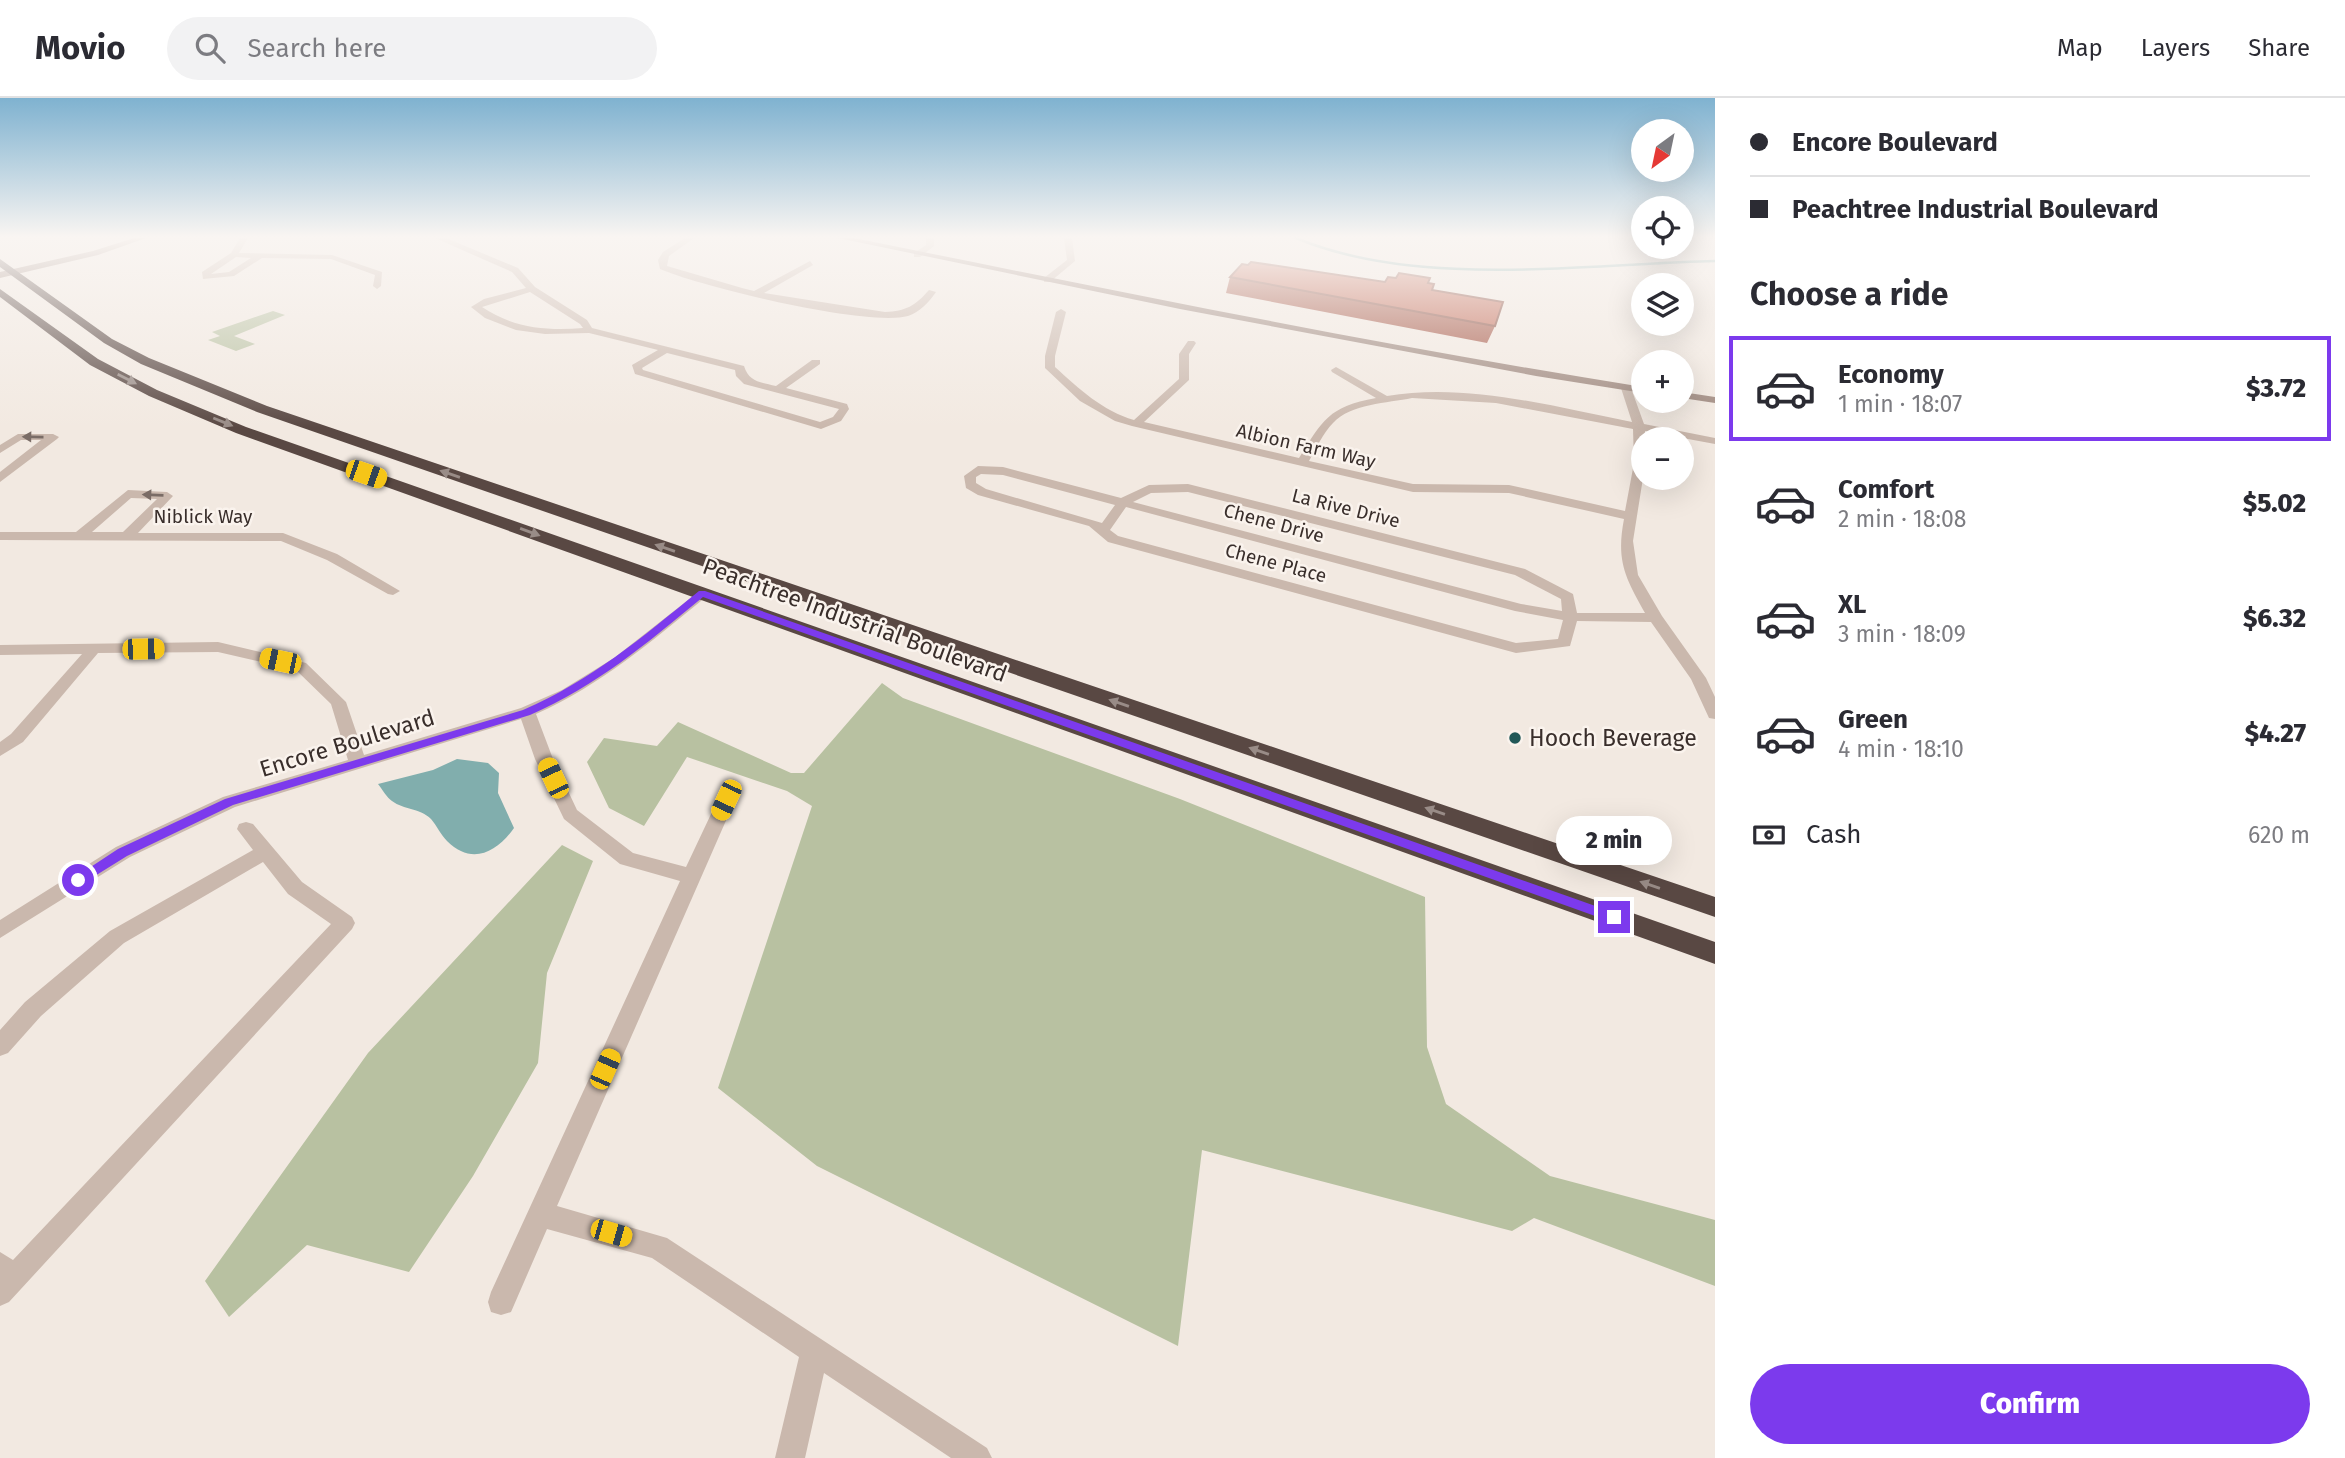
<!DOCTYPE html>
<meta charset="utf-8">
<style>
body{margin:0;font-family:"Fira Sans",sans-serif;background:#f2f2f3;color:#2b2b33;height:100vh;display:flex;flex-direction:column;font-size:26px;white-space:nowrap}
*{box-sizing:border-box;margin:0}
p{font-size:23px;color:#7c7c81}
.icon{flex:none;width:38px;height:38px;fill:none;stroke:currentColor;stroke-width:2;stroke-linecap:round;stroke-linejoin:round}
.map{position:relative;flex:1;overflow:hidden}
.panel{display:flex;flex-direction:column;background:#fff;width:630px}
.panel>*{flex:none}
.banner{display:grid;align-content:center;height:154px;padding:0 35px;background:#fff}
.needle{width:46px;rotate:213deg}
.buttons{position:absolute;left:1631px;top:21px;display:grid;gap:14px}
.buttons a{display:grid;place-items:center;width:63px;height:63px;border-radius:50%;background:#fff;box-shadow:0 7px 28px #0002;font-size:35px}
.end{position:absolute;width:32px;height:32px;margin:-16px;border:9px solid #7c3aed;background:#fff;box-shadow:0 0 0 4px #fff}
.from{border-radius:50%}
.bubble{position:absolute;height:49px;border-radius:24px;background:#fff;box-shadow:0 7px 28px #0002;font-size:23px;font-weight:800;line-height:49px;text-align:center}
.car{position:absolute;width:21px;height:42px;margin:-21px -10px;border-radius:9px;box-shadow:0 0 5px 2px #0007;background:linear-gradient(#f5c518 24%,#345 0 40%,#f5c518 0 76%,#345 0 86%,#f5c518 0)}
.banner b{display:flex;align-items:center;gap:24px;height:66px;font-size:26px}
.banner b+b{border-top:2px solid #e1e1e2}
.banner i{width:18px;height:18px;background:#2b2b33}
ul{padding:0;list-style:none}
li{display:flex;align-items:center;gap:21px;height:105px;margin:0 14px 10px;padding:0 21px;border:4px solid transparent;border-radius:0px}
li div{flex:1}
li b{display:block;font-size:26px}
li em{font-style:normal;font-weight:800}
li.on{border-color:#7c3aed}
li>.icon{width:63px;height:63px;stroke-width:1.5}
h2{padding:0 35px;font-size:32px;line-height:84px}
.pay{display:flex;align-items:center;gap:18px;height:77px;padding:0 35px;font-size:26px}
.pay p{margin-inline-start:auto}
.primary-button{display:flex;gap:14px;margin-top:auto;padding:14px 35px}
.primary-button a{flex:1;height:80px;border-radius:42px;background:#7c3aed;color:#fff;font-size:28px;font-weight:800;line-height:80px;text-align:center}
header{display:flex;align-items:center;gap:42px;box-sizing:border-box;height:98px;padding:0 35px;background:#fff;border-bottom:2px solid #e1e1e2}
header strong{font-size:33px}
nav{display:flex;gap:38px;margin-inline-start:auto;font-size:24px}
.search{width:490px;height:63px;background:#f2f2f3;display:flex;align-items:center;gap:18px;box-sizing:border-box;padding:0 24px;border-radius:38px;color:#7c7c81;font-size:26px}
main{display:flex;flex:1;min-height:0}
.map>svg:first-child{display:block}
.green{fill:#b8c1a1}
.water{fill:#81aead}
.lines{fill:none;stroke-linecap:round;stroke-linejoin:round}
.stream{stroke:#81aead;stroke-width:2.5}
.street{fill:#cab8ad;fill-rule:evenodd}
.secondary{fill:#9e887e;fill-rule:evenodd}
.highway{fill:#594843;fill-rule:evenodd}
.wall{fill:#a55746}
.building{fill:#c06551;stroke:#864739;stroke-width:2}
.oneway{fill:#998c87}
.oneway2{fill:#7a6c66}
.route{fill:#7c3aed}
.poi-dot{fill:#225858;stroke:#faf3ed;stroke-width:2.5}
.labels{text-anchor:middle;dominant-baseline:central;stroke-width:5;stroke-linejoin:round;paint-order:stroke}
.far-street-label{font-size:19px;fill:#392e2b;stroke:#faf3ed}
.street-label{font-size:23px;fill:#392e2b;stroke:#faf3ed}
.poi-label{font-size:23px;fill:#392e2b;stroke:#faf3ed;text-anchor:start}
</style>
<header>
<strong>Movio</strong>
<div class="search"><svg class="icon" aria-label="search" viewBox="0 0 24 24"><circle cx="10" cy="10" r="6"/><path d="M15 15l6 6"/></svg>Search here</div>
<nav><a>Map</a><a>Layers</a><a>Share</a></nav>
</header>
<main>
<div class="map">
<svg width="1715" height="1360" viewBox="0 0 1715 1360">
<rect width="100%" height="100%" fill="#f2e9e1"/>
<!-- green -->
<path class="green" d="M273 213 285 217 234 238 255 246 236 253 208 242 220 238 212 234Z
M882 585 903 600 1180 701 1425 799 1427 949 1446 1006 1550 1078 1715 1122V1188L1534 1120 1512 1133 1202 1052 1178 1248 817 1068 718 990 812 708 787 693 687 659 644 728 609 710 587 664 604 640 657 648 678 624 791 675H804Z
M562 747 593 763 547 875 538 965 473 1078 409 1174 307 1147 229 1219 205 1183 368 955Z"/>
<!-- water -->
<path class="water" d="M457 661 488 665 499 675 498 695 514 730C497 754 472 768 447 743 441 737 437 728 431 721 420 710 404 712 392 703 387 700 382 691 378 686L433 672Z"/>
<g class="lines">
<!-- stream -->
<path class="stream" d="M1296 140C1417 191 1584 166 1715 163"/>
<!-- street -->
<path class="street" d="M240 140H248L239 155 332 157 382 174 381 188 377 191 373 188 375 177 331 161 262 160 234 178 203 181 202 174 231 155ZM236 159 251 160 229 174 211 176Z
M435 140H446L518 170 535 189 587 222 592 230 744 268C749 284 760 284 776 288L812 262H820V266L786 290 847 306 849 311 841 323 821 331 635 276 632 267 658 252 589 235 545 236 516 232 485 220 471 209 484 201 526 190 512 174ZM530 194 580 226 583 230C547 233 513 230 482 209ZM667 255 735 272 736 278 744 286 839 311 833 319 820 324 643 272 642 270Z
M685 140H694L669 158 667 168 742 190 754 193 810 163 813 167 764 195 885 214C906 213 915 208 929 192L936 194C929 204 920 214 908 218 866 229 702 189 660 171L658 162 663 154Z
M926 140H934V148L920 159H914V155L926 147Z
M1064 140H1072L1075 163 1050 184H1044V180L1067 162Z
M1061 211 1066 214 1055 258V269C1079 291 1103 313 1134 322L1179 281V256L1188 243H1194L1196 245 1189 256V282L1144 324 1299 360C1323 322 1328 309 1376 300L1332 274 1331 272 1336 269 1387 298C1467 284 1554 309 1632 324L1621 290 1626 287 1631 290 1644 326 1715 340V346L1645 333 1643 380 1633 443 1638 477 1662 518 1706 580 1715 599V621L1709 620 1691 581 1651 524 1577 523 1570 548 1516 555 1108 444 1089 428 978 397 966 390 964 378 978 368 1003 369 1121 400 1149 387 1188 386 1525 471 1573 496 1577 515H1645C1625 479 1616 463 1624 421L1509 395 1413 394 1132 328 1115 323 1080 303 1045 270V258L1056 214ZM1412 300 1496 305 1633 331 1634 365 1625 413 1509 387 1413 386 1309 363C1316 351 1323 335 1333 325 1350 306 1388 305 1412 300ZM981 376 1003 377 1115 407 1102 425 986 391 976 385V379ZM1188 394 1515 477 1561 501 1562 513 1521 506 1133 404 1151 395ZM1126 409 1515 513 1563 522 1558 541 1516 545 1118 438 1110 432Z
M53 336 59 339 57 341 0 384V374L41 342H21L0 355V347L18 336Z
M128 392 167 394 173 398 138 435H283L337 456 400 493 393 497 388 496 327 462 281 443 0 442V434H76ZM131 400 157 401 123 434H92Z
M702 491 707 492V498C652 543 601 587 536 616L553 661 577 712 633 755 686 769 720 697H732L735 702 557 1108 667 1140 987 1350 992 1360H951L824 1275 805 1360H775L799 1259 652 1160 547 1131 511 1214 501 1217 491 1214 488 1204 491 1194 680 783 620 766 564 721 535 661 521 621 235 709 130 759 0 840V822L116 749 223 699 348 662 331 606 296 572 218 554 98 555 23 644 0 658V644L11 636 82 556 0 557V547L218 544 306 565 346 604 364 657 521 610 562 592 614 560Z
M246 724 253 726 302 784 352 819 355 825 352 831 9 1204 0 1208V1154L13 1162 331 826 288 796 263 764 124 845 41 918 8 955 0 958V932L25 904 110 833 253 752 237 731 239 726Z"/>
<!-- secondary -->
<path class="secondary" d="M134 140H146L98 157 0 180V174L93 153Z
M838 140H854C1116 193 1379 247 1643 289V295L1536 278 1180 211Z
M1682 294 1715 299V305L1682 300Z"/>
<!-- highway -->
<path class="highway" d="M0 161 112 241 149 260 267 308 1715 799V819L257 314 141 266 104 245 0 169Z
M0 191 98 261 157 292 246 329 1715 844V866L236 335 149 298 90 267 0 199Z"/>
</g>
<!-- wall -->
<path class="wall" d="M1230 179 1428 185 1432 192 1495 228 1487 245 1226 195Z"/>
<!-- building -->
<path class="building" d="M1251 164 1385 184 1388 179 1396 180 1399 175 1430 180 1428 185 1434 186 1432 192 1503 204 1495 228 1230 179 1242 166 1248 167Z"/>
<!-- one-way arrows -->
<defs><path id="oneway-solid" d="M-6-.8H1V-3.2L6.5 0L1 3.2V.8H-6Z" transform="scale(1.75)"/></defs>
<g class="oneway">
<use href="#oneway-solid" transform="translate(127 281) rotate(27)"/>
<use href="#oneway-solid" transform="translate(223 324) rotate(22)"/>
<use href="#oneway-solid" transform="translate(450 376) rotate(-161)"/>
<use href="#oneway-solid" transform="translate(530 434) rotate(20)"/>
<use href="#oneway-solid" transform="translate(665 450) rotate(-161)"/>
<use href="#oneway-solid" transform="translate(1119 605) rotate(-161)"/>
<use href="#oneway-solid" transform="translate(1259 653) rotate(-161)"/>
<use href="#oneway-solid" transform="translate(1435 713) rotate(-161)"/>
<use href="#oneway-solid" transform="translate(1650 787) rotate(-161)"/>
</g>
<g class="oneway2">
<use href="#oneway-solid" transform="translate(33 339) rotate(-179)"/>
<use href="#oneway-solid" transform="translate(153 397) rotate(-178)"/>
</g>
<!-- sky -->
<linearGradient id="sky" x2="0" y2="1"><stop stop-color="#7fb2d0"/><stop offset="0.42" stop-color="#f9f5f2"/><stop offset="1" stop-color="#f9f5f2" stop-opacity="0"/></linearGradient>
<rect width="1715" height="330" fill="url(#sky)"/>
<!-- route -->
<path class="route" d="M699 493H705L1618 816 1620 819 1618 823H1609L703 499C646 546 598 587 530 617L233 707 127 758 82 786H73L71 782 118 751 225 701 523 612C592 582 641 540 699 493Z"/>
<!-- markers -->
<circle class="poi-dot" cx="1515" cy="640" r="7"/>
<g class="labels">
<!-- far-street labels -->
<g class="far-street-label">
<text transform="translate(1306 348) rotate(13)">Albion Farm Way</text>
<text transform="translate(1346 410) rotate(14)">La Rive Drive</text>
<text x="203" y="418">Niblick Way</text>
<text transform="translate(1274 425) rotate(15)">Chene Drive</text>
<text transform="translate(1276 465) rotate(15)">Chene Place</text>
</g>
<!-- street labels -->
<g class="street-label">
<text transform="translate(855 522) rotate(20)">Peachtree Industrial Boulevard</text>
<text transform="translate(347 645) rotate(-17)">Encore Boulevard</text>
</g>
<!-- poi labels -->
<g class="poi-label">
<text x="1529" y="640">Hooch Beverage</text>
</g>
</g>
</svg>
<div class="buttons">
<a><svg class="needle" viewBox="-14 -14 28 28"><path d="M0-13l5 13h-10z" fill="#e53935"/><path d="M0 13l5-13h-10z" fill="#7c7c81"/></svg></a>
<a><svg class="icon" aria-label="locate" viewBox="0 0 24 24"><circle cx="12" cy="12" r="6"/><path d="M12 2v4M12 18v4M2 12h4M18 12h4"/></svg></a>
<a><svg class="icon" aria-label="layers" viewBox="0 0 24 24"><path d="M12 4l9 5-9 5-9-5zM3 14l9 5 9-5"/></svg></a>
<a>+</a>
<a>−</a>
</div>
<i class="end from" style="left:78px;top:782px"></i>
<i class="end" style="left:1614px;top:819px"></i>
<div class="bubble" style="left:1556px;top:718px;width:116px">2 min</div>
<i class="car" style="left:366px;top:376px;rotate:109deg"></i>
<i class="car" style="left:143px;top:551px;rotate:89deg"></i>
<i class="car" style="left:280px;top:563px;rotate:282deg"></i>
<i class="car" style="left:553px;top:680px;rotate:335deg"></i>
<i class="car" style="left:726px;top:702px;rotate:205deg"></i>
<i class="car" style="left:605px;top:971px;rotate:24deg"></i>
<i class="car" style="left:611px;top:1135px;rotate:106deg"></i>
</div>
<section class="panel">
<div class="banner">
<b><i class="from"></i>Encore Boulevard</b>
<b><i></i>Peachtree Industrial Boulevard</b>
</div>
<h2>Choose a ride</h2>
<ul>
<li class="on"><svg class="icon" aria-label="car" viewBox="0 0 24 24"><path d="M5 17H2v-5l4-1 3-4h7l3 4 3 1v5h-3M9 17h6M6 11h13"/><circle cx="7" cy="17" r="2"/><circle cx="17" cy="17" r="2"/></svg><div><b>Economy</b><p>1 min · 18:07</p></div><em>$3.72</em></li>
<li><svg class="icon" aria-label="car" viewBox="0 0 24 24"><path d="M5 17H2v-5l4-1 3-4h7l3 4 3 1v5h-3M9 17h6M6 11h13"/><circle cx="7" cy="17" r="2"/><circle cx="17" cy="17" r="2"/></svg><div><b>Comfort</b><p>2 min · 18:08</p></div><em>$5.02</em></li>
<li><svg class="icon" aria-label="car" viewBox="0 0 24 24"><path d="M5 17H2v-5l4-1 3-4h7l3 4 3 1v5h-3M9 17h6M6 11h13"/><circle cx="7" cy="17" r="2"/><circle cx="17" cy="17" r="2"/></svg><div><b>XL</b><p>3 min · 18:09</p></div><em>$6.32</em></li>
<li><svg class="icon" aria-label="car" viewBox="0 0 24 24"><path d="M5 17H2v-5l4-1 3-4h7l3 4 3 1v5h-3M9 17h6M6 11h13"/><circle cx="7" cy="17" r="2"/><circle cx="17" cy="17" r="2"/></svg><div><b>Green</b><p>4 min · 18:10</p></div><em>$4.27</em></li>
</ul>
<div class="pay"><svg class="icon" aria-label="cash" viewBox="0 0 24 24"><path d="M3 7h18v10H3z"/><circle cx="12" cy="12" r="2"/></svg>Cash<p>620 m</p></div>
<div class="primary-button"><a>Confirm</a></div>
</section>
</main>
